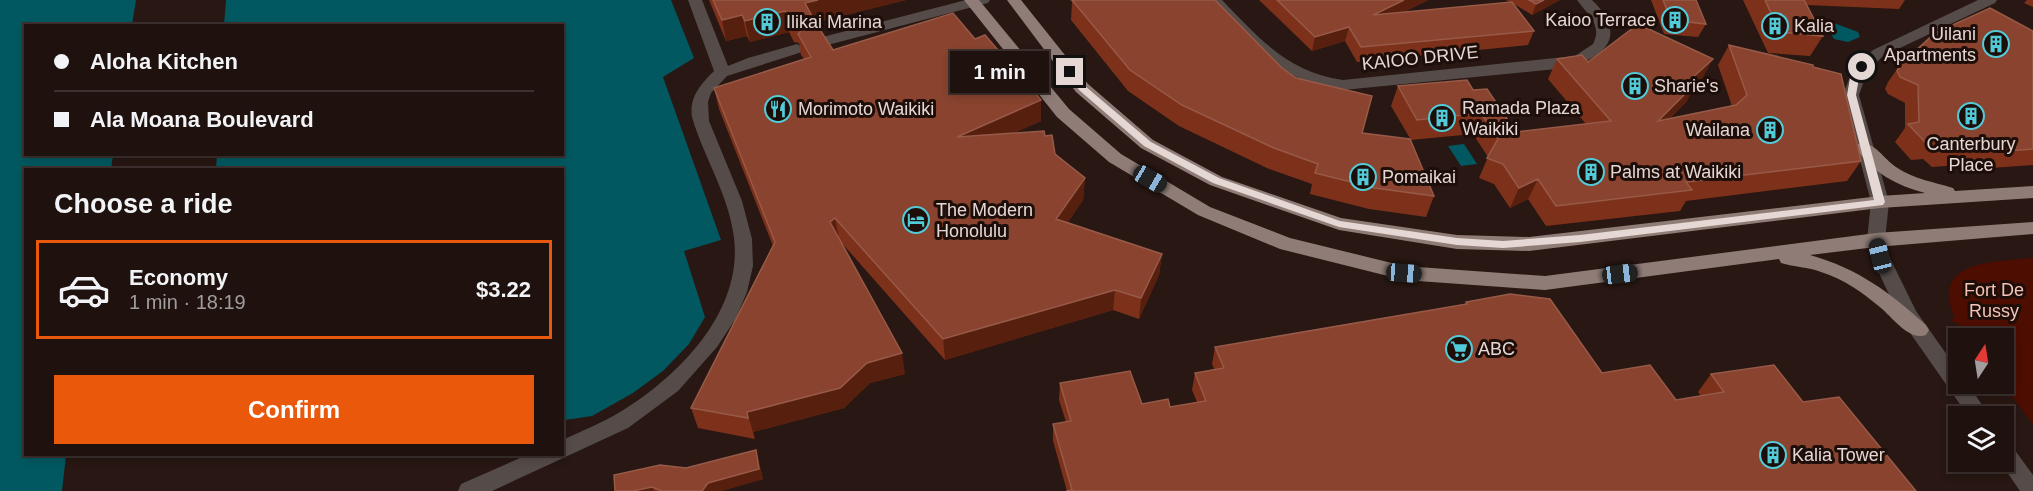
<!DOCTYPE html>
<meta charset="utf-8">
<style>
body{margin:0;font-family:Arial,sans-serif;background:#261a17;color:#f1f3f6;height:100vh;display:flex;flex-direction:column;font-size:22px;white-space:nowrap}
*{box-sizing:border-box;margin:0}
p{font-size:20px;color:#a19d9e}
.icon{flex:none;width:33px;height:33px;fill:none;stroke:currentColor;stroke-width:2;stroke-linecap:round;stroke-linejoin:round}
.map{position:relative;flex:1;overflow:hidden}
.side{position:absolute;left:24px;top:168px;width:540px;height:288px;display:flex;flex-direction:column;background:#1e110e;border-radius:0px;box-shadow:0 3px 9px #0003,0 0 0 2px #3c312e}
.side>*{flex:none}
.top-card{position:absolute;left:24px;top:24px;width:540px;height:132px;border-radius:0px;box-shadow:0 3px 9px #0003,0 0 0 2px #3c312e;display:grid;align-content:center;height:132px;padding:0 30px;background:#1e110e}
.needle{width:39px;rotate:12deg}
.fabs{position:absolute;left:1948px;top:328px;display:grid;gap:12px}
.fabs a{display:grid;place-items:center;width:66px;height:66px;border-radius:0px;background:#1e110e;box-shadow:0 3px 9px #0003,0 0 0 2px #3c312e;font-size:30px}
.end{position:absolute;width:27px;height:27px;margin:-14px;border:8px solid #e4d7d4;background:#111;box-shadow:0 0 0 3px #111}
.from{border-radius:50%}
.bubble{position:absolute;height:42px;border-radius:0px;background:#1e110e;box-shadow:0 3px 9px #0003,0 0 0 2px #3c312e;font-size:20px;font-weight:600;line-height:42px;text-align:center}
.car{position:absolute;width:18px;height:36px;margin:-18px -9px;border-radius:8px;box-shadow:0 0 4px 2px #0007;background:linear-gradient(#222 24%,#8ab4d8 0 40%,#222 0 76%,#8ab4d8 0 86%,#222 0)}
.top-card b{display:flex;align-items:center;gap:21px;height:57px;font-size:22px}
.top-card b+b{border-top:2px solid #3c312e}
.top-card i{width:15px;height:15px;background:#f1f3f6}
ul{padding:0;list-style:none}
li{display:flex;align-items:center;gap:18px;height:99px;margin:0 12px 9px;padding:0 18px;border:3px solid #3c312e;border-radius:0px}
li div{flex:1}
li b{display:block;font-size:22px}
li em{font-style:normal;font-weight:600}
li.active{border-color:#ea580c}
li>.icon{width:54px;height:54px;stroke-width:1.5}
h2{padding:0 30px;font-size:27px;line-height:72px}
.button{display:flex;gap:12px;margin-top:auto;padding:12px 30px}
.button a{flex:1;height:69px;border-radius:0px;background:#ea580c;color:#fff;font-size:24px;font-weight:600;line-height:69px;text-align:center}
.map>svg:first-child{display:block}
.green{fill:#4d0d00}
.water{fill:#025860}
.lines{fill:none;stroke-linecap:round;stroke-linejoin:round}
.minor{fill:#554c49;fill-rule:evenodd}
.major{fill:#8f7c76;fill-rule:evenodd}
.wall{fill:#7e311a}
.shaded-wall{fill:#571f0e}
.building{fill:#89432e;stroke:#975a48;stroke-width:1.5}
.route{fill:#e4d7d4}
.labels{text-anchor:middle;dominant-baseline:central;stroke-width:6;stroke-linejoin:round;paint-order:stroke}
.poi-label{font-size:18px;fill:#e4d7d4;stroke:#1e0e09;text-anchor:start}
.street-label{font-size:18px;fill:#e4d7d4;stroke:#1e0e09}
.park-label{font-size:18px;fill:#f4c3b5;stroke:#1e0e09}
</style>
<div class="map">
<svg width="2033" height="491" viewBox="0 0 2033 491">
<rect width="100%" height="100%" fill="#281712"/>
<!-- green -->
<path class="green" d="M2033 258V424L2003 384 2004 339H1969L1957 323 1953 322 1951 319 1955 318C1929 260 1994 262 2033 258Z"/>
<!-- water -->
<path class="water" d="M0 0H136L132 25 26 26V154L113 155 111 169 26 170V454L66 455 62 491H0Z
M226 0H671L694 58 663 77 721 240 684 251 705 317 689 344 663 371 633 393 592 416 565 420 562 406V170L216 169 217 154H562V26L224 25Z
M1834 23 1858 32 1860 37 1848 42 1834 39 1826 25Z
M1464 144 1477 164 1461 166 1448 146Z"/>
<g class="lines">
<!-- minor -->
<path class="minor" d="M688 0H702L728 66 748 58 797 44 805 49 802 52 727 76 711 93 708 102 709 121 742 201 752 239 753 266 747 292 736 318 717 347 678 391 628 428 492 491H458L461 484 529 454H562V440C582 431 602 423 620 412 678 377 743 312 734 238 729 195 704 158 692 117 689 97 701 84 714 71Z
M966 0H990L988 3 820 47 813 42 815 39Z
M1207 0H1222C1259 38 1287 72 1343 80L1575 56 1593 44C1603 25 1587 14 1577 0H1592C1628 35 1607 57 1566 68L1343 90C1293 83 1266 63 1232 27 1224 18 1214 10 1207 0Z
M1978 0H1997L1995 3 1883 56 1867 72 1859 95 1889 202 1885 240 1889 256 1916 311 1959 372V384H1968L1990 417H1969L1901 320 1871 256 1867 240 1871 202 1843 95 1852 71 1873 50Z
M2004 442 2011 445 2033 475V491H2020L2000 462H2004Z"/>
<!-- major -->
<path class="major" d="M964 0H979L1069 109 1121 154 1210 207 1290 238 1404 266 1545 276 1876 233 2033 222V234L1876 247 1810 255C1859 269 1889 292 1926 325L1929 330 1926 335C1909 341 1893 318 1881 308 1863 293 1844 279 1821 272 1808 267 1794 267 1781 263L1779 259 1545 290 1404 280 1280 249 1198 215 1109 162 1057 117Z
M1007 0H1021L1088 84 1153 140 1222 177 1341 218 1457 235 1529 237 1880 196 1925 193C1898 186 1871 172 1856 148L1858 144C1872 140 1882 156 1892 164 1911 179 1931 181 1953 188L1955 191 2033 186V198L1880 208 1529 251 1457 249 1339 230 1210 185 1141 148 1076 92Z"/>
</g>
<!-- wall -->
<path class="wall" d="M709 0H906L813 23 814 27 833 50 1041 121 1014 133 1045 136 1055 154 1085 178 1083 200 1068 222 1162 254 1159 275 1139 319 1113 310 945 360 840 241 905 374 870 383 844 408 753 432 755 439 698 428 691 408 773 246 719 109 714 88 804 59 801 55 799 43 794 42 789 32 750 42 747 36 726 41Z
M1070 0H1215L1282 68 1362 133 1434 196 1426 217 1369 209 1310 194 1312 184 1269 169 1179 126 1128 91 1071 20 1072 2Z
M1259 0H1428L1404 12 1510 2 1506 0H1560L1532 15 1514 4 1534 31 1528 45 1357 62 1345 41 1312 51Z
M1651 0H1696L1706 24 1698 37 1664 34Z
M1743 0H1905L1899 9 1807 5 1823 36 1810 56 1768 53Z
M2027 0H2033V7L2024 3Z
M2033 31V165L1991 168 1984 163 1932 167 1923 159 1911 160 1895 142 1905 128V103L1888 94 1885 89 1888 82 1900 65Z
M1729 45 1813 67 1861 161 1847 181 1686 201 1680 211 1546 226 1528 199 1510 208 1494 184 1479 178 1488 157 1473 134 1411 140 1391 106 1398 86 1473 90 1516 132 1586 124 1548 79 1557 59 1702 79 1695 85 1686 102 1669 119 1732 106 1718 65Z
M1466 302 1602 373 1676 400 1701 396 1698 392 1711 374 1803 402 1067 491 1053 441V424L1066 422 1059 400 1060 383 1142 404 1170 407 1197 402 1192 390 1195 373 1214 369 1212 364 1215 347 1465 304Z
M756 450 763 479 721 491H615L686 468Z"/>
<!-- shaded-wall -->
<path class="shaded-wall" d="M818 0H906L813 23 815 37 811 42 805 3Z
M1404 0H1428L1369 30 1373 15Z
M1544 0H1560L1532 15 1536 4Z
M785 11 789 32 750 42 745 21Z
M742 15 747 36 726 41 722 20Z
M1349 27 1345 41 1312 51 1315 37Z
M1713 59 1702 79 1695 85 1686 102 1647 141 1658 121 1691 79Z
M1041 100V121L958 159 957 137Z
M1085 178 1083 200 1056 240V219Z
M1538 179 1528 199 1510 208 1519 188Z
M835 218 839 239 830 222Z
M1162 254 1159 275 1139 319 1141 298Z
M1115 290 1113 310 945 360 943 339Z
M902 353 905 374 870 383 844 408 753 432 755 439 747 412 867 363Z
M756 450 763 479 721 491H702L708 483Z
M652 487 654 491H633Z"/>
<!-- building -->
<path class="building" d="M713 0H818L805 3 812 16 807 21 815 28H819L833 50 953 13 975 39 985 35 1041 100 957 137 1044 131 1045 136 1052 135 1055 154 1085 178 1056 219 1162 254 1141 298 1115 290 943 339 835 218 830 222 902 353 867 363 840 388 747 412 748 418 691 408 775 242 714 88 811 57 798 34 804 28 795 21H791L785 11 745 21 742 15 722 20Z
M1072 0H1215L1282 68 1296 78 1372 96 1362 133 1410 139 1434 196 1375 188 1315 173 1318 164 1274 148 1182 105 1130 70Z
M1277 0H1404L1373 15 1512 2 1534 31 1361 47 1349 27 1315 37Z
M1529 0H1544L1536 4Z
M1663 0H1696L1706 24 1671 20Z
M1765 0H1804L1823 36 1780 32Z
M1990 8 2033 31V149L2006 151 1999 145 1946 150 1937 141 1925 142 1908 124 1919 122 1918 85 1900 77 1897 71 1900 65 1935 33Z
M1638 24 1713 59 1691 79 1697 82 1658 121 1736 105 1747 95 1729 45 1813 65V67L1841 74 1861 161 1686 182 1692 190 1556 206 1538 179 1519 188 1503 164 1487 158 1498 139 1481 113 1417 120 1398 86 1467 80 1473 90 1487 89 1516 132 1611 121 1557 59 1582 55 1588 62Z
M1510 294 1550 299 1602 373 1650 365 1676 400 1724 392 1711 374 1774 365 1803 402 1839 397 1916 491H1066L1072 490 1053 424 1071 421 1060 383 1130 371 1142 404 1168 399 1170 407 1206 401 1195 373 1224 368 1215 347 1467 304 1466 302Z
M756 450 759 469 708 483 702 491H662L652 487 633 491H615L614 475 660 465 686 468Z"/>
<!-- route -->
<path class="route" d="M1862 65 1866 67 1859 78 1856 95 1885 202 1883 205 1580 242 1503 248 1457 245 1339 227 1213 183 1144 146 1079 90 1066 72 1073 70 1085 86 1151 142 1219 178 1340 221 1457 238 1503 241 1580 235 1874 200 1847 95 1850 78Z"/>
<!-- icons -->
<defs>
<symbol id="building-ring" viewBox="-11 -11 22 22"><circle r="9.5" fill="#1e0e09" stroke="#52cbd9" stroke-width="1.5"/><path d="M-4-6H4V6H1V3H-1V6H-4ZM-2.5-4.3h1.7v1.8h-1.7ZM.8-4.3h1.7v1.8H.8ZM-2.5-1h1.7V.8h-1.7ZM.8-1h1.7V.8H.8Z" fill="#52cbd9"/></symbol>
<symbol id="restaurant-ring" viewBox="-11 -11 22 22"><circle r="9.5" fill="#1e0e09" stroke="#52cbd9" stroke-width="1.5"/><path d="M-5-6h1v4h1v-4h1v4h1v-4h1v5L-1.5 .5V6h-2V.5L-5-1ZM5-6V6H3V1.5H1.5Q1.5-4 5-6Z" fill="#52cbd9"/></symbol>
<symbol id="hotel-ring" viewBox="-11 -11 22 22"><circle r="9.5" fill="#1e0e09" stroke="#52cbd9" stroke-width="1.5"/><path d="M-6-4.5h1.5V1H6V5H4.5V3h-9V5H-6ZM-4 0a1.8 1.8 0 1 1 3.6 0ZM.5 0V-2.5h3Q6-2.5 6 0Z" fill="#52cbd9"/></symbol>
<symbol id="supermarket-ring" viewBox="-11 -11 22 22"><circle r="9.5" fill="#1e0e09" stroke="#52cbd9" stroke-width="1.5"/><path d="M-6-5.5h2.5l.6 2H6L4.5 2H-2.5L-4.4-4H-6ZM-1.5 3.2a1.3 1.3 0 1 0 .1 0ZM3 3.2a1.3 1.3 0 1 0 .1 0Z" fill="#52cbd9"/></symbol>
</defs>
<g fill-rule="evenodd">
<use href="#building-ring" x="1660" y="5" width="30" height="30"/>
<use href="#building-ring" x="752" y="7" width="30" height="30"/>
<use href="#building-ring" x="1760" y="11" width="30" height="30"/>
<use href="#building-ring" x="1981" y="29" width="30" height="30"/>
<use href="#building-ring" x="1620" y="71" width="30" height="30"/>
<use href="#restaurant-ring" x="763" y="94" width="30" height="30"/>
<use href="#building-ring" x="1956" y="101" width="30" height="30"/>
<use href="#building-ring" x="1427" y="103" width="30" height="30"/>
<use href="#building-ring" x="1755" y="115" width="30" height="30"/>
<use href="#building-ring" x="1576" y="157" width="30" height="30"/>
<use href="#building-ring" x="1348" y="162" width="30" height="30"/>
<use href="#hotel-ring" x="901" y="205" width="30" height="30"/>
<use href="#supermarket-ring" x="1444" y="334" width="30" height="30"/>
<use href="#building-ring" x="1758" y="440" width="30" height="30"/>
</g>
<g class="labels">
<!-- poi labels -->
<g class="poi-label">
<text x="1656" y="20" text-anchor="end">Kaioo Terrace</text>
<text x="786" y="22">Ilikai Marina</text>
<text x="1794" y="26">Kalia</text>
<text x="1976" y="34" text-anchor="end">Uilani<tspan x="1976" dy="21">Apartments</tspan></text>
<text x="1654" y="86">Sharie's</text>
<text x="1462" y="108">Ramada Plaza<tspan x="1462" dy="21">Waikiki</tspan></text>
<text x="798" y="109">Morimoto Waikiki</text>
<text x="1750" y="130" text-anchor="end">Wailana</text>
<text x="1971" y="144" text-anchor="middle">Canterbury<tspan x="1971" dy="21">Place</tspan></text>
<text x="1610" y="172">Palms at Waikiki</text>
<text x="1382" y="177">Pomaikai</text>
<text x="936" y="210">The Modern<tspan x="936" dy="21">Honolulu</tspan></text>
<text x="1478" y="349">ABC</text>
<text x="1792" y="455">Kalia Tower</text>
</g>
<!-- street labels -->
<g class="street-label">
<text transform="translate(1420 58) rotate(-6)">KAIOO DRIVE</text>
</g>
<!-- park labels -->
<g class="park-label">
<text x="1994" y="290">Fort De<tspan x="1994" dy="21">Russy</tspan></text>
</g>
</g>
</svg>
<div class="fabs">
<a><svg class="needle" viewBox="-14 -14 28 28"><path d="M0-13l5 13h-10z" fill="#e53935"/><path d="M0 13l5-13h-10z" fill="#a19d9e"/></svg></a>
<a><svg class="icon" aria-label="layers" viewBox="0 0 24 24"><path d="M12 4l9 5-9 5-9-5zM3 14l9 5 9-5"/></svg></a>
</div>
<i class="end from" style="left:1862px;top:67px"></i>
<i class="end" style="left:1070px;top:72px"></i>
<div class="bubble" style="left:950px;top:51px;width:99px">1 min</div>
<i class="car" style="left:1150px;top:179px;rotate:120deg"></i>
<i class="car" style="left:1880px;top:256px;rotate:346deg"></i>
<i class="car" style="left:1404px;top:273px;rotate:94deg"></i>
<i class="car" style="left:1620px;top:274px;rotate:83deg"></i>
<div class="top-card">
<b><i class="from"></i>Aloha Kitchen</b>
<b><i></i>Ala Moana Boulevard</b>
</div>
<section class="side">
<h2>Choose a ride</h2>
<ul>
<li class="active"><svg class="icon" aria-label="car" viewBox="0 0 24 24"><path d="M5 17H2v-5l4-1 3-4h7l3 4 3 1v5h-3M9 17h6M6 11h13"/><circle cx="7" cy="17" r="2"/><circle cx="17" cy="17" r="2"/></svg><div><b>Economy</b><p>1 min · 18:19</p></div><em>$3.22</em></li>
</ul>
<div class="button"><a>Confirm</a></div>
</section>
</div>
